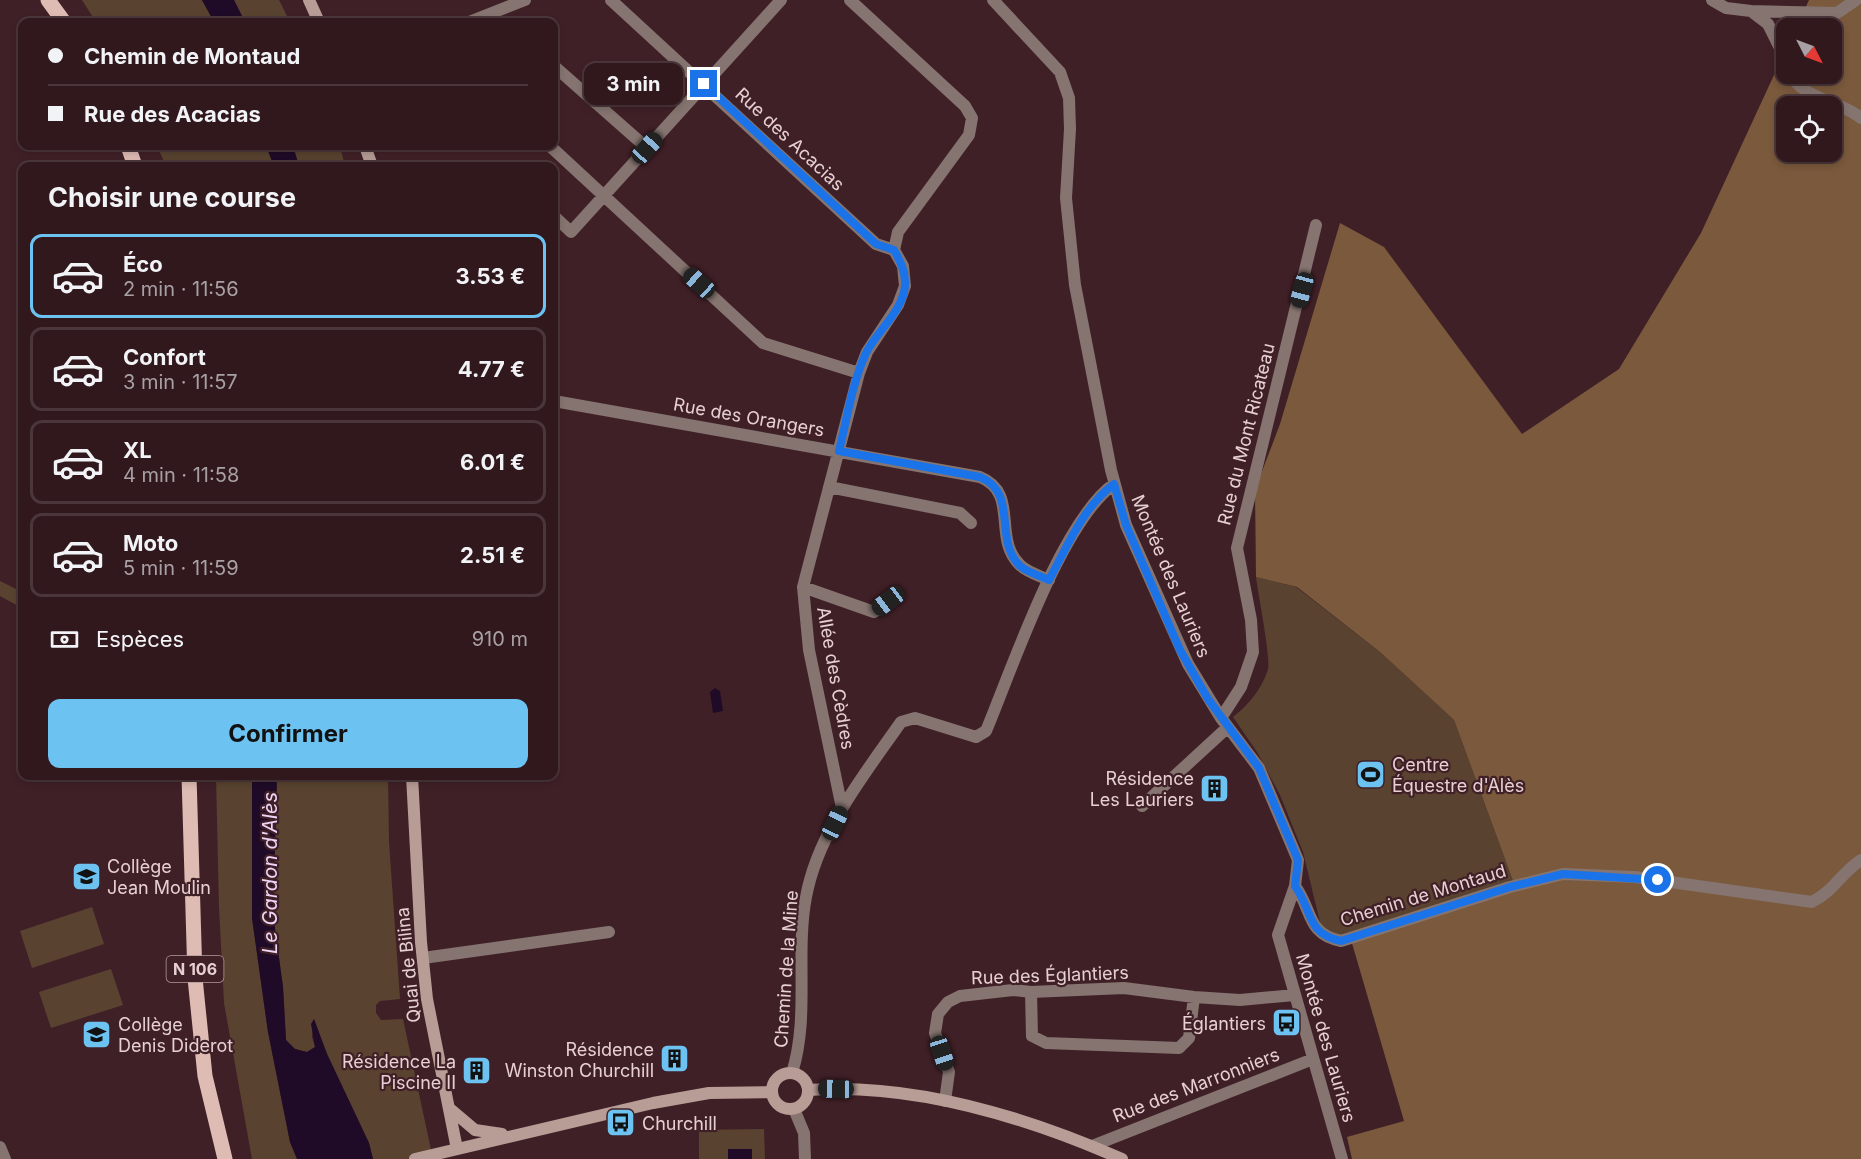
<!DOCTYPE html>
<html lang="fr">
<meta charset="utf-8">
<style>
body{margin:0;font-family:Inter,sans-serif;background:#3c252a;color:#f1f3f6;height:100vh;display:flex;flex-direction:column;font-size:22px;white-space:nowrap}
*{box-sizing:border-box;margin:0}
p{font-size:20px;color:#a8a0a4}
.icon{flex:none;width:33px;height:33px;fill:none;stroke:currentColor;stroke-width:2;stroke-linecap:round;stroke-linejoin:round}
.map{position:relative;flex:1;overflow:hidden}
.side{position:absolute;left:18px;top:162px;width:540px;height:618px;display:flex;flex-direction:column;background:#30181d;border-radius:12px;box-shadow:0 3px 9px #0003,0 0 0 2px #4b373b}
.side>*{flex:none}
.guide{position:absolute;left:18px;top:18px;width:540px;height:132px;border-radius:12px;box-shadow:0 3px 9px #0003,0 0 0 2px #4b373b;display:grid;align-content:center;height:132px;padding:0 30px;background:#30181d}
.needle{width:39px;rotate:132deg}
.fabs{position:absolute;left:1776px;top:18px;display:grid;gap:12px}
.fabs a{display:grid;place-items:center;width:66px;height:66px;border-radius:12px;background:#30181d;box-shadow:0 3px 9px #0003,0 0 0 2px #4b373b;font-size:30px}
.end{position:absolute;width:27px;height:27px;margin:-14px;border:8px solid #1a73e8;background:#fff;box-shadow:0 0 0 3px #fff}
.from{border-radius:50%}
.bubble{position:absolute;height:42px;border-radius:12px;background:#30181d;box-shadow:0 3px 9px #0003,0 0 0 2px #4b373b;font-size:20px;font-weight:700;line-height:42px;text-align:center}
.car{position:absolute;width:18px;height:36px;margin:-18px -9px;border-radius:8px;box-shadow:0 0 4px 2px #0007;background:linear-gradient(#222 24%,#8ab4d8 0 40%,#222 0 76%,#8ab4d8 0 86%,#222 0)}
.guide b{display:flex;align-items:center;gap:21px;height:57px;font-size:22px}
.guide b+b{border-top:2px solid #4b373b}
.guide i{width:15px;height:15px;background:#f1f3f6}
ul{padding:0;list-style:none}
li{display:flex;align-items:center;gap:18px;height:84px;margin:0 12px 9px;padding:0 18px;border:3px solid #4b373b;border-radius:12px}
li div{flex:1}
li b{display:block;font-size:22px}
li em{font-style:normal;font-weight:700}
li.active{border-color:#6cc3f2}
li>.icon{width:54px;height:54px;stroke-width:1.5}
h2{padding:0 30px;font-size:27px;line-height:72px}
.pay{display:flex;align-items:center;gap:15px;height:66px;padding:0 30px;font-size:22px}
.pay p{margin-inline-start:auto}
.button{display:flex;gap:12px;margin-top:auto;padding:12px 30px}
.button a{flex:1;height:69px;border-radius:12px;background:#6cc3f2;color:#111;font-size:24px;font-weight:700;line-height:69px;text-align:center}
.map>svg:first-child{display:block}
.green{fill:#594330}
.forest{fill:#7a593c;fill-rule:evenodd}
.water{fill:#1f0b28}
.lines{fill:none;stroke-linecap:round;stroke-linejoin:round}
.minor{stroke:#85746f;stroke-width:12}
.tertiary{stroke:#85746f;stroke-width:12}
.secondary{stroke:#b79d96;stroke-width:12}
.primary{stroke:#dfbcb3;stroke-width:15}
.route{stroke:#1a73e8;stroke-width:8}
.labels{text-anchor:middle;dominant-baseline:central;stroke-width:4.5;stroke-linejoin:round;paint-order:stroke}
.shield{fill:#402027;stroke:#b49b9f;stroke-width:1.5}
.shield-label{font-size:16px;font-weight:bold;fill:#e6d0d3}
.street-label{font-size:18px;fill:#e6d0d3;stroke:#402027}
.poi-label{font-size:18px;fill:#e6d0d3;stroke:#402027;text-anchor:start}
.water-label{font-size:20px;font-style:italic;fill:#eed6f9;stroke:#402027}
</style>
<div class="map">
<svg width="1861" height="1159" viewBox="0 0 1861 1159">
<rect width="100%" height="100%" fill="#402027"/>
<!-- green -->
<path class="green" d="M82 0H202L214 22H96Z
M234 0H279L290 22H245Z
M157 146H266L274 166H166Z
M293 146H340L345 166H299Z
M1256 577 1296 587 1380 652 1454 720 1513 881 1336 938 1321 926 1303 852 1280 795 1257 752 1233 717C1248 706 1263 687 1268 669 1271 659 1258 593 1256 577Z
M0 581 22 592V608L0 596Z
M216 776H252V918L268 1032 290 1142 297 1159H252L224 1003 219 907Z
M277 776H388L389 842 400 999 380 1001 376 1005V1013L381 1020 403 1019 433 1159H373L369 1143 327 1054 314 1019 312 1037 315 1047 307 1052 295 1049 286 1040 283 987 273 914Z
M92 907 104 944 32 968 20 931Z
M111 969 123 1005 51 1028 39 992Z
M764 1129 765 1159H699V1130Z"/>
<!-- forest -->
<path class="forest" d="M1809 0H1861V1159H1352L1347 1137 1404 1121 1349 933 1513 881 1454 720 1380 652 1297 587 1256 577 1255 490 1280 424 1340 223 1384 247 1522 434 1619 369 1701 233 1786 49V74H1832V28H1796ZM1786 106H1832V152H1786Z"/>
<!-- water -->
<path class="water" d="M202 0H234L245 22H214Z
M266 146H293L299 166H274Z
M715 688 720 691 723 711 713 713 710 692Z
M252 776H277L273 914 283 987 286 1040 295 1049 307 1052 315 1047 311 1024 314 1019 327 1054 369 1143 373 1159H297L290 1142 268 1032 252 918Z
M728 1149H752V1159H728Z"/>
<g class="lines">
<!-- minor -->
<path class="minor" d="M611 0 876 244 894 250
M993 0 1060 72 1069 98 1070 129 1066 198 1075 285 1111 470 1126 525 1188 664 1221 718 1259 768 1298 860 1295 886 1278 935 1342 1159
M1712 0 1726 8 1751 11 1837 13 1856 0
M1751 11 1768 24 1786 60
M469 22 525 0
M554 66 647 148
M1791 74C1801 99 1842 101 1861 118
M550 146 763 343 859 373
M554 216 571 232 781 0
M554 401 980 477C1020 493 992 539 1020 565 1027 572 1040 576 1049 580
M829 487 960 513 971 523
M803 587 874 612 888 601
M1221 718 1241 687 1253 652 1251 620 1237 548 1316 225
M1142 806 1228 727
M842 808 809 650 803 587 859 373 867 352 898 305 905 286 903 266 894 250 898 232 969 135 972 118 965 106 850 0
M1295 886C1313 910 1306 934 1341 941L1510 887 1563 874 1635 877 1812 902C1834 891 1841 873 1861 860
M423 958 609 932
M1031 992 1032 1036 1046 1043 1179 1048 1189 1038 1194 997
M792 1073C810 1016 795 955 806 897 818 832 864 775 901 722L915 718 976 737 986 731C1012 669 1061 522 1114 484
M945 1101 949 1072 935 1033 938 1014 948 1002 960 996 1013 990 1031 992 1124 988 1194 997 1240 1000 1295 995
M794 1109 804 1133 805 1159
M1092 1146 1313 1059"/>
<!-- tertiary -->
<path class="tertiary" d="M0 1147 5 1159"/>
<!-- secondary -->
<path class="secondary" d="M309 0 319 22
M365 146 372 166
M412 776 421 942 427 999 457 1149
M772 1091a18 18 0 1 1 36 0a18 18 0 1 1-36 0Z
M808 1090C915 1082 1026 1117 1122 1159
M449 1108 475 1130 502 1134
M415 1159 653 1103 709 1093 772 1092"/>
<!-- primary -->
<path class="primary" d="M48 0 64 22
M128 146 135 166
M189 776 195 978 205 1076 225 1159"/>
</g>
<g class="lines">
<!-- route -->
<path class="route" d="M704 84 876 244 894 250C900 261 906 272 905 285 904 310 877 331 866 353 852 383 847 419 839 451L980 477C1019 493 993 540 1020 566 1027 572 1040 576 1049 580 1067 547 1083 507 1114 484L1126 525 1180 650 1208 699 1259 768 1298 860 1295 886C1313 911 1306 934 1341 941L1510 887 1563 874 1658 880"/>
</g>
<!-- icons -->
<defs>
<symbol id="stadium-square" viewBox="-11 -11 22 22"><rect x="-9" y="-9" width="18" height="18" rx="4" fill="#6cc3f2" stroke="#402027"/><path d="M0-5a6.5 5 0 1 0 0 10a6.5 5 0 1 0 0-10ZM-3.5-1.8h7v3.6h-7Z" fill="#111"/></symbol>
<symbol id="building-square" viewBox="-11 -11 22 22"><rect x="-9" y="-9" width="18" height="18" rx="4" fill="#6cc3f2" stroke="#402027"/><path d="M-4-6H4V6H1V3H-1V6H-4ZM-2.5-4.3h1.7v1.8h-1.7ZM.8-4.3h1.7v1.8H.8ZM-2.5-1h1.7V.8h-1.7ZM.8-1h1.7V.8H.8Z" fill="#111"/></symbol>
<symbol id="school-square" viewBox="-11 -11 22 22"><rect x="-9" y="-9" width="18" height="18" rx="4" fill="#6cc3f2" stroke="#402027"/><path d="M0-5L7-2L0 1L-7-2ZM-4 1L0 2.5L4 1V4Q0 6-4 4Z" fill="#111"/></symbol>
<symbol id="bus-square" viewBox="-11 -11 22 22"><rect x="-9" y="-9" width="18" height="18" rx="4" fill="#6cc3f2" stroke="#402027"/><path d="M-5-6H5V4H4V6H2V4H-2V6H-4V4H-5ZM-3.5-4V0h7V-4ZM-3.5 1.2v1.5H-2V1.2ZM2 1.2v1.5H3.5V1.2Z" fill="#111"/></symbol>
</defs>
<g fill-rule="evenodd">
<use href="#stadium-square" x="1354" y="758" width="33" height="33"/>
<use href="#building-square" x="1198" y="772" width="33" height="33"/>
<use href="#school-square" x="70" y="860" width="33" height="33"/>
<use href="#bus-square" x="1270" y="1006" width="33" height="33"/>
<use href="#school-square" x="80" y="1018" width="33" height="33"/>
<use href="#building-square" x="658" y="1042" width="33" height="33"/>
<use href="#building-square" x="460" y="1054" width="33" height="33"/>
<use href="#bus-square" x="604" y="1106" width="33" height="33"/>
</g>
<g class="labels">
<!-- shield labels -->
<rect class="shield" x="166.5" y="956" width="57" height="26" rx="4.5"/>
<g class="shield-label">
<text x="195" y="969">N 106</text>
</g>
<!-- street labels -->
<g class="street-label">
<text transform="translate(790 139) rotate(43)">Rue des Acacias</text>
<text transform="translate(749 417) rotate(10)">Rue des Orangers</text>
<text transform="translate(1246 434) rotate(-76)">Rue du Mont Ricateau</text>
<text transform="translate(1171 576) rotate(67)">Montée des Lauriers</text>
<text transform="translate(836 678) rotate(80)">Allée des Cèdres</text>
<text transform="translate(1423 895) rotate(-17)">Chemin de Montaud</text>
<text transform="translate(408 965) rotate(-96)">Quai de Bilina</text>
<text transform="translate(786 969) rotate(-86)">Chemin de la Mine</text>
<text transform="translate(1050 975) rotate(-2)">Rue des Églantiers</text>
<text transform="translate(1326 1038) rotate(74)">Montée des Lauriers</text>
<text transform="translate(1196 1085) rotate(-21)">Rue des Marronniers</text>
</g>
<!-- poi labels -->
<g class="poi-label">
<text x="1392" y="764">Centre<tspan x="1392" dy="21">Équestre d'Alès</tspan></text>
<text x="1194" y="778" text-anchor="end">Résidence<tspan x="1194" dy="21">Les Lauriers</tspan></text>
<text x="107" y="866">Collège<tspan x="107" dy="21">Jean Moulin</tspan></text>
<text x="1266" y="1023" text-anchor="end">Églantiers</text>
<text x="118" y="1024">Collège<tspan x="118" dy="21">Denis Diderot</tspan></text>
<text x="654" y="1049" text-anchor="end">Résidence<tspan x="654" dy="21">Winston Churchill</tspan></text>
<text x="456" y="1061" text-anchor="end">Résidence La<tspan x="456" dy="21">Piscine II</tspan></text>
<text x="642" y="1123">Churchill</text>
</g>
<!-- water labels -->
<g class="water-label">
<text transform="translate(270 873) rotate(-90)">Le Gardon d'Alès</text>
</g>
</g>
</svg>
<div class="fabs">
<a><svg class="needle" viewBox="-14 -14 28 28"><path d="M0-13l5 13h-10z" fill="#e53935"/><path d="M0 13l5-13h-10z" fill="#a8a0a4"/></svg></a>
<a><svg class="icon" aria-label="locate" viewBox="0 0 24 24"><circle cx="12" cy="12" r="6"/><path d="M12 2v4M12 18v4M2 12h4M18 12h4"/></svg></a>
</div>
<i class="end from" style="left:1658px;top:880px"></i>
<i class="end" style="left:704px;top:84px"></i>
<div class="bubble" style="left:584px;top:63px;width:99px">3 min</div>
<i class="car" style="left:647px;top:148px;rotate:42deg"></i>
<i class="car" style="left:699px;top:283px;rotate:312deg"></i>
<i class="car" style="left:1302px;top:290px;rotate:195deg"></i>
<i class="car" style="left:888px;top:601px;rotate:233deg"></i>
<i class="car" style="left:835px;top:823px;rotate:25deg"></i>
<i class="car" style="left:942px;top:1053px;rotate:162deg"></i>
<i class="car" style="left:836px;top:1089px;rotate:271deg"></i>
<div class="guide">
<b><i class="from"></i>Chemin de Montaud</b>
<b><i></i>Rue des Acacias</b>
</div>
<section class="side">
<h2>Choisir une course</h2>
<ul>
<li class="active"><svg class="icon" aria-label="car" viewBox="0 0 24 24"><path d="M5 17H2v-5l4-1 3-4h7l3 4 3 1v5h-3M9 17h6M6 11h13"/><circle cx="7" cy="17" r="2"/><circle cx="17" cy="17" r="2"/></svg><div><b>Éco</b><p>2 min · 11:56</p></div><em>3.53 €</em></li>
<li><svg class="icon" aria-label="car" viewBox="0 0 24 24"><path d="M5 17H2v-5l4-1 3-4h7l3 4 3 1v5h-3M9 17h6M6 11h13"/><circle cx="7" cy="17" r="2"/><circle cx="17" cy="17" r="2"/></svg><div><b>Confort</b><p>3 min · 11:57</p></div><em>4.77 €</em></li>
<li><svg class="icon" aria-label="car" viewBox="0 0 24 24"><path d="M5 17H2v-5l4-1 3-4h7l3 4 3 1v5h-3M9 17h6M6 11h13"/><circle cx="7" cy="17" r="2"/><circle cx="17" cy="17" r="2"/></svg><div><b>XL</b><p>4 min · 11:58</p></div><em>6.01 €</em></li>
<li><svg class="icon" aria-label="car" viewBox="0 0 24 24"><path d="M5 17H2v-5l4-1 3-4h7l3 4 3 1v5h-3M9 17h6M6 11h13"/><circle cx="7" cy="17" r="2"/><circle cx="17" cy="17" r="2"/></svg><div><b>Moto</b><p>5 min · 11:59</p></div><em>2.51 €</em></li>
</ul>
<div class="pay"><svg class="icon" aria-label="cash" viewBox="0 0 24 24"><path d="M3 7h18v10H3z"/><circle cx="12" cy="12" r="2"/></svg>Espèces<p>910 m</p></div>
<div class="button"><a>Confirmer</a></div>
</section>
</div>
